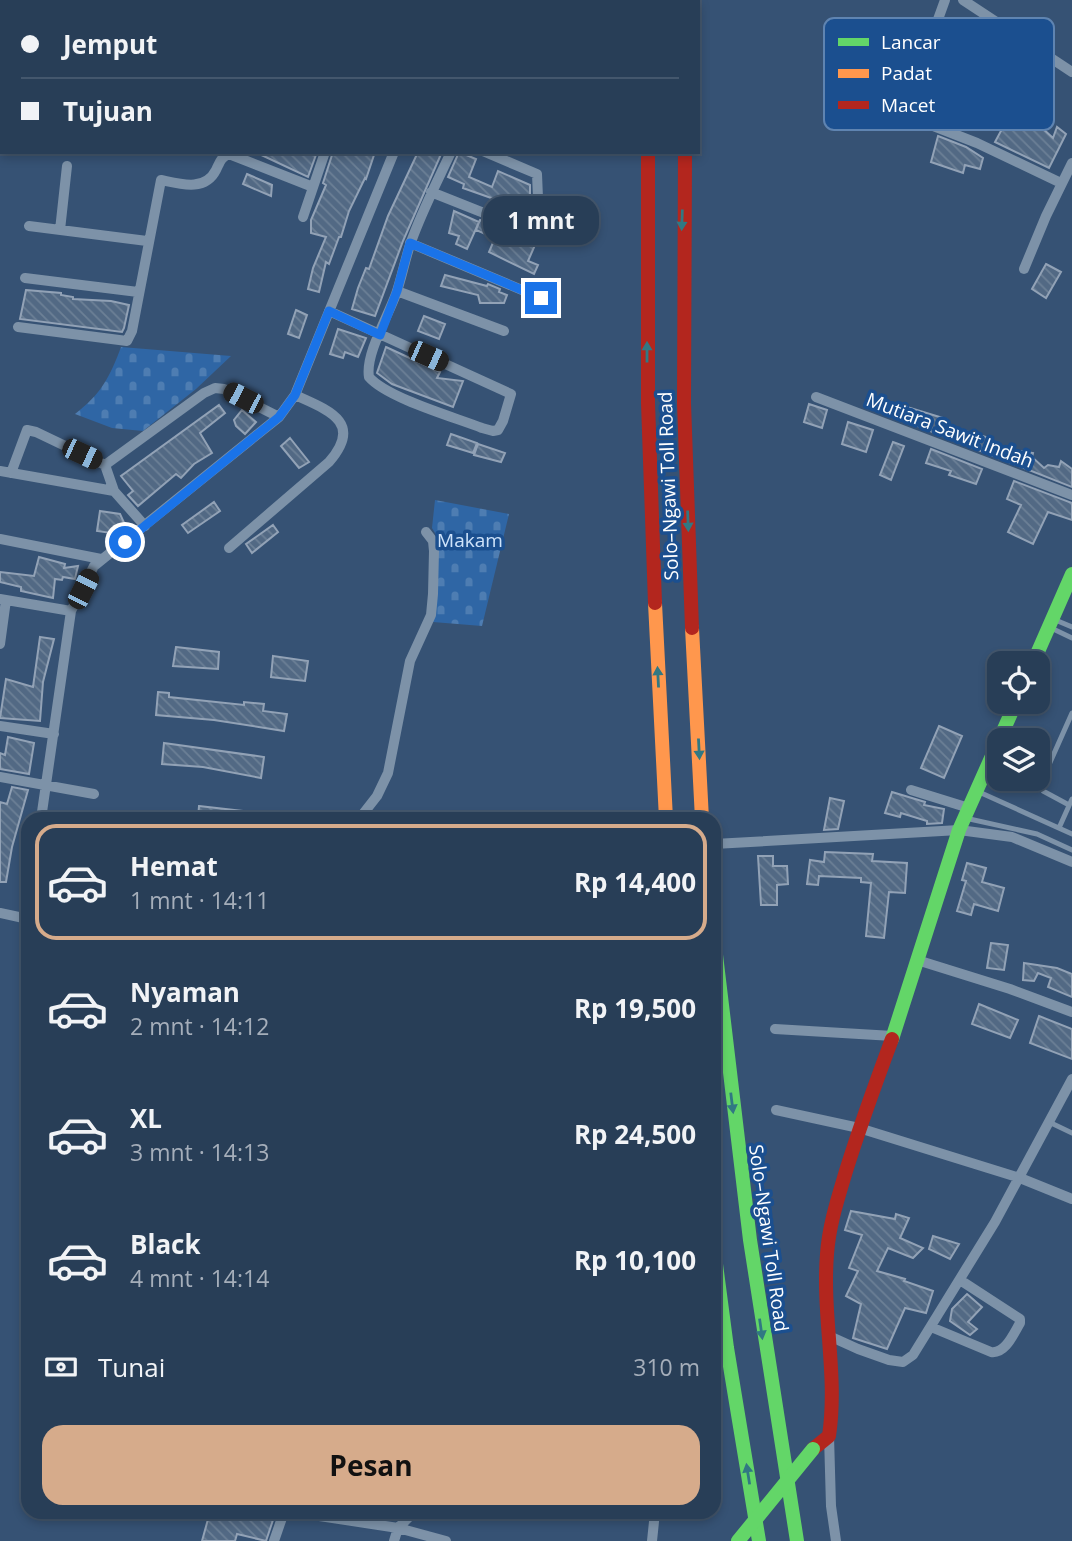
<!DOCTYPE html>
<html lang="id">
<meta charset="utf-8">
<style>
body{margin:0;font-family:"Open Sans",sans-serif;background:#30455d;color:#f1f3f6;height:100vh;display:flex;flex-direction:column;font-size:26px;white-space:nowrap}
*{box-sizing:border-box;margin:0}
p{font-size:23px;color:#a5aeba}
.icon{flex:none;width:38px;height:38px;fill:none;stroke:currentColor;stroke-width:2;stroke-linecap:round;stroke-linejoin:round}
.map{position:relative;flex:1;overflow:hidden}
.drawer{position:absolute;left:21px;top:812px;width:700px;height:707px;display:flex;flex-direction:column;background:#283e57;border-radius:21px;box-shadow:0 4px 10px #0003,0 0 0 2px #44576d}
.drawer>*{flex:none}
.top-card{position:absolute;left:0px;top:0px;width:700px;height:154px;box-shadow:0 4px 10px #0003,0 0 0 2px #44576d;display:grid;align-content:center;height:154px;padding:0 21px;background:#283e57}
.controls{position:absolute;left:987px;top:651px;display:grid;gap:14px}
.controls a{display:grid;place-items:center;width:63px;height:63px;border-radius:14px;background:#283e57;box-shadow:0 4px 10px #0003,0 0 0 2px #44576d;font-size:35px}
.end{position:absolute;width:32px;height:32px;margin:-16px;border:9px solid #1a73e8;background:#fff;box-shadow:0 0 0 4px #fff}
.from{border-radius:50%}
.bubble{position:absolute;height:49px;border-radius:21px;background:#283e57;box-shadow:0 4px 10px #0003,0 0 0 2px #44576d;font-size:23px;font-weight:700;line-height:49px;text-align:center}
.car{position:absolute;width:21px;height:42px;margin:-21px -10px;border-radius:9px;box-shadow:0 0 5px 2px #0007;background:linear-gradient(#222 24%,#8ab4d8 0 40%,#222 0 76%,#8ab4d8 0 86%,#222 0)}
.top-card b{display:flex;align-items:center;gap:24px;height:66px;font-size:26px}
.top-card b+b{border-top:2px solid #44576d}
.top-card i{width:18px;height:18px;background:#f1f3f6}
ul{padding:12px 0 0;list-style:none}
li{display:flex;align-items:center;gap:21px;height:116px;margin:0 14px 10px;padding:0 7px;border:4px solid transparent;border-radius:21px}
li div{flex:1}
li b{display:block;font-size:26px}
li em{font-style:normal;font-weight:700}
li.on{border-color:#d6ab8b}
li>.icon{width:63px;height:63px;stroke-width:1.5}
.pay{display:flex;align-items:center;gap:18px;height:77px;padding:0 21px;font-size:26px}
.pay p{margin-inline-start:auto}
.cta{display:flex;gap:14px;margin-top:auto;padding:14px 21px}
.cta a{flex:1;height:80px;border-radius:21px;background:#d6ab8b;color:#111;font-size:28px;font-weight:700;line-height:80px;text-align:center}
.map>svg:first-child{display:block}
.cemetery{fill:url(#cemetery-stones)}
.building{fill:url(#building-back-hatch);stroke:#92a2b6;stroke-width:2}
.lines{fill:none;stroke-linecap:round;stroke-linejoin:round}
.lane{stroke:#7d92a8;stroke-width:5}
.street{stroke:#7d92a8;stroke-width:10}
.fast{stroke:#63d668;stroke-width:14}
.slow{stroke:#ff974d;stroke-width:14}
.jam{stroke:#b3261e;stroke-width:14}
.fast-bridge{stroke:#63d668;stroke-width:14}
.oneway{fill:#317883}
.route{stroke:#1a73e8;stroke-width:9}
.labels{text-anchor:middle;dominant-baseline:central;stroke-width:7;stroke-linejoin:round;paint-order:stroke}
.street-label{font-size:19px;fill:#fff;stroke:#1b4f8f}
.park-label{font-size:19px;fill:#cfe3fa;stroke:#1b4f8f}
.key{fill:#1b4f8f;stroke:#5f84b1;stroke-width:2}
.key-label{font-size:19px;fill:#fff}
</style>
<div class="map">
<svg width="1072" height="1541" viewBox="0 0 1072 1541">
<defs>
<pattern id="cemetery-stones" width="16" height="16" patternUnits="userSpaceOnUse" patternTransform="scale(1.75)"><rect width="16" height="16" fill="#2f66a5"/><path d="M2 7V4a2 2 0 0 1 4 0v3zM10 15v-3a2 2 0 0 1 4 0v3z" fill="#4e7db2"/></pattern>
<pattern id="building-back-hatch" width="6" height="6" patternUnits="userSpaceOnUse" patternTransform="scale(1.75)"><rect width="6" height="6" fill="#526984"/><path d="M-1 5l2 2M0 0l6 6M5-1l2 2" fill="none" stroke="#6c8096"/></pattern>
</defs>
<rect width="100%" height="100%" fill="#365274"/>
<!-- cemetery -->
<path class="cemetery" d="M121 347 231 356 196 389 143 431 112 428 75 414C101 394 110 377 121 347Z
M435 500 509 514 482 626 433 622 438 538 432 528Z"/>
<!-- building -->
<path class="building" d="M1022 79 1041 89 1028 115 1053 138 1057 127 1066 134 1049 168 995 142 1009 116 1006 115Z
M938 136 966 147 983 158 980 169 965 165 963 173 931 162Z
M255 152H317L308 177Z
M333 152H375L366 179 365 178 349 211 341 237H339L329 264 326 262 319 292 308 289 313 268 326 237 311 233V220L326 185 323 183Z
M418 152H442L403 241 375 316 352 309 358 288 366 268 369 269 388 216Z
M459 152 476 159 469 177 492 187 498 171 530 185V198L525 210 463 188 464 184 448 177Z
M247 174 272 185 271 196 243 184Z
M454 211 479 222 467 249 456 244 459 236 449 233Z
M480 220 535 245 528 261 538 265 534 274 489 252 495 238 476 230Z
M1046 264 1061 272 1046 298 1032 289Z
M445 275 487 286 488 284 500 289 499 292 507 295 504 303H480L478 295 441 286Z
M26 290 61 293V295L73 297V299L111 301 129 305 124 328 122 332 20 319Z
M296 310 307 315 299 338 288 334Z
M424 316 445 324 439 339 418 331Z
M338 329 366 338 358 357 345 352 343 358 330 354Z
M386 347 440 372 437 378 463 381 453 407 392 384 377 373Z
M809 404 827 410 822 428 804 422Z
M219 405 225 413 200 433 212 453 194 464 181 478 176 474 138 506 128 495 133 491 121 476Z
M907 407 946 419 944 425 989 438 988 440 1019 456 1021 451 1033 453 1032 457 1044 468 1048 465 1059 467 1061 461 1072 469V487L902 420Z
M242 410 256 422 245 434 236 426 234 420Z
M848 422 873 430 866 452 842 444Z
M451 434 477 443 473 453 447 445Z
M290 438 309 462 299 468 281 446Z
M893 442 904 446 891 480 880 475Z
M478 444 505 453 501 462 474 455Z
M931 449 982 469 976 484 949 475 951 471 926 463Z
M1014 481 1072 503V520L1048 512 1033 544 1008 532 1021 505 1007 499Z
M214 502 220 511 188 533 182 525Z
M100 511 120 514 126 527 118 534 97 531Z
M273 525 278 532 252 553 246 544Z
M39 557 65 564 64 568 78 566 75 579 63 577 62 580 55 579 53 598 21 591V587L0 582V572L34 576Z
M40 637 54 639 43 682 40 721 0 718 6 679 33 687Z
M176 647 219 652 218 669 173 666Z
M273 656 308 661 305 681 271 677Z
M158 692 169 693V697L244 705V702L264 704 263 711 287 714 284 731 214 720 156 715Z
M939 726 962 736 944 778 921 768Z
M8 737 34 743 29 774 0 769V753L5 755Z
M164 743 264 757 261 778 203 767 162 764Z
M12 787 28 790 12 847 6 882H0V802L7 804Z
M892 792 925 802 924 805 944 809 942 823 927 824V821L901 813 900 817 885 813Z
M830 798 844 801 838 829 824 830Z
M199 806 251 812 250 819H198Z
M825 852 873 854 872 861 907 863 905 893 889 892 884 938 866 936 871 883 861 882V878L819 876 818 885 807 884 810 860 824 862Z
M758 856H773V866H787L788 884 777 885V905H761Z
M967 863 986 868 982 882 1004 888 998 911 974 904 971 915 957 911 966 881 962 880Z
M991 943 1008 945 1004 970 987 968Z
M1024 963 1057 968 1072 974V997L1048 987 1051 978 1038 973 1034 981 1023 980Z
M979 1004 1018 1020 1010 1038 972 1024Z
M1039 1016 1072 1029V1059L1030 1043Z
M851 1211 895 1219 896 1214 909 1218 900 1238 923 1248 913 1258 888 1248 877 1271 905 1279 904 1281 933 1291 926 1313 905 1308 887 1349 853 1338 861 1304 846 1296 858 1271 849 1268 862 1235 845 1230Z
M933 1236 959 1244 950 1259 929 1249Z
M967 1294 982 1307 968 1322 977 1329 970 1335 950 1321 952 1309Z
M210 1512H223L248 1518 250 1512H256L274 1517 266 1541 237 1534 235 1541H202Z"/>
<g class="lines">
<!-- lane -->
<path class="lane" d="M1053 619 1072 627
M1049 627 1072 638
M979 792 1072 834
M1069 805 1043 791 1040 785 1072 713
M965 818 1037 834 1072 850
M1059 828 1072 799
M1049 1122 1072 1133"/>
<!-- street -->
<path class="street" d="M193 0 205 1
M945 0 911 94V111L918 120 977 143 1061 183
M963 0 1072 72
M20 2V0
M332 2 333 0
M385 2V0
M455 2 456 0
M516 2 517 0
M0 9 2 10
M0 29H2
M0 76 2 77
M0 97 2 96
M431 192 522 228C530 229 535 229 539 222L537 174 485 152
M303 217 325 152
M29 226 147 241
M60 230 67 166
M410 243 541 298
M1024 269 1046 216 1072 163
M25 278 138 292
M397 291 504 331
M329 311 511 394 503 421 498 430 493 431 482 428C454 417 387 398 369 377 365 355 388 316 396 294 402 277 405 259 411 242 422 211 437 182 451 152
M18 327 127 341 132 331 161 180C180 184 205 192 216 170 220 162 221 157 229 154L313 187
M816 397 1072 495
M105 465 204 393 215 388 224 389 279 417
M0 471 114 491 145 526
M11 473 27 430 36 432 105 465 114 491
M0 539 101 559
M229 548 329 462C364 422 328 410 295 395
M0 599 71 611
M0 644 6 600
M0 726 54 734
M0 777 94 794
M911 790 969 808
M41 819 71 611 94 566 279 417 295 395 394 152
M359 819 377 796 388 773 410 661 431 615 433 594 434 551 433 541 426 532
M714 844 959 830 1012 837 1072 862
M0 913 28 919
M24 918 28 896
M917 960 1010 989 1072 1012
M775 1029 893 1036
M776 1110 859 1128 1020 1178 1072 1199
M931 1327 991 1352C1005 1354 1013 1335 1020 1323V1319L960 1280
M827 1335 858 1349 889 1360 903 1362 913 1355 995 1222 1072 1079
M829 1436 831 1506 836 1541
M293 1512 398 1528 394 1541
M398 1528 446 1541
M398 1528 414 1512
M274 1541 284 1512
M652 1541 655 1512"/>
<!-- fast -->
<path class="fast" d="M653 0V2
M690 0V2
M1033 663 1072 574
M714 938 750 1240 797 1541
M892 1039 959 830 1016 702
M714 1249 727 1348 759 1541"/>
<!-- slow -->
<path class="slow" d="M655 603 666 819
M692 628 702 819"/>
<!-- jam -->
<path class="jam" d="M648 152V403L655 603
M685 152 684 403 692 628
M813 1449 829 1436C838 1375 822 1316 827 1254 829 1225 838 1198 846 1171 860 1126 876 1082 892 1039"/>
<!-- fast-bridge -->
<path class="fast-bridge" d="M738 1541 813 1449"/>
</g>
<!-- one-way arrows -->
<defs><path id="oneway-solid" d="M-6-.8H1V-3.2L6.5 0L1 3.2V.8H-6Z" transform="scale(1.75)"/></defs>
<g class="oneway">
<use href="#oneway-solid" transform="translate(682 220) rotate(92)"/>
<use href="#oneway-solid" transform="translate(647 352) rotate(-90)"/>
<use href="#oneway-solid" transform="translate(688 521) rotate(88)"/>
<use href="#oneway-solid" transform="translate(658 677) rotate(-93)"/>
<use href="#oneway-solid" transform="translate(699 749) rotate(87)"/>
<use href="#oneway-solid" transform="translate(732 1103) rotate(83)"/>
<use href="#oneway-solid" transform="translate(761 1329) rotate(82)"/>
<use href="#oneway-solid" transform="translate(748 1474) rotate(-99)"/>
</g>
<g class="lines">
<!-- route -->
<path class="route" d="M125 542 279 417 295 395 329 311 380 335 397 291 410 243 541 298"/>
</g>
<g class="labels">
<!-- street labels -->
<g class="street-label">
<text transform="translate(950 430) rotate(21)">Mutiara Sawit Indah</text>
<text transform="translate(668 486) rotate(-92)">Solo–Ngawi Toll Road</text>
<text transform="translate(769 1238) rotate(82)">Solo–Ngawi Toll Road</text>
</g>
<!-- park labels -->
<g class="park-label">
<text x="470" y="540">Makam</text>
</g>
</g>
<!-- legend -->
<rect x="824" y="18" width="230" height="112" rx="10" class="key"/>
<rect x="838" y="38" width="31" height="8" fill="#63d668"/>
<rect x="838" y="69" width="31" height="9" fill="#ff974d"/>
<rect x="838" y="101" width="31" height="8" fill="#b3261e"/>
<g class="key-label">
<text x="881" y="49">Lancar</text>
<text x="881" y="80">Padat</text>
<text x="881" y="112">Macet</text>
</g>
</svg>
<div class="controls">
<a><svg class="icon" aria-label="locate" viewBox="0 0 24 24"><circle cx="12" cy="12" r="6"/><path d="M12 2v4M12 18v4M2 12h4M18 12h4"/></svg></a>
<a><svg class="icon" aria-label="layers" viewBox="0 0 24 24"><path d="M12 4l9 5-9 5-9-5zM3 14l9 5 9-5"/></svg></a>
</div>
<i class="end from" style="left:125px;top:542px"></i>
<i class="end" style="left:541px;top:298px"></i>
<div class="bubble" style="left:483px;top:196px;width:116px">1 mnt</div>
<i class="car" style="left:428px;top:356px;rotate:114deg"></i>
<i class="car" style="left:243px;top:398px;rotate:297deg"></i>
<i class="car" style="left:82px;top:454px;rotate:115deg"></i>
<i class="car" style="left:83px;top:589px;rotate:27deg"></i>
<div class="top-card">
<b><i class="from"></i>Jemput</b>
<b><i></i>Tujuan</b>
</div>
<section class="drawer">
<ul>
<li class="on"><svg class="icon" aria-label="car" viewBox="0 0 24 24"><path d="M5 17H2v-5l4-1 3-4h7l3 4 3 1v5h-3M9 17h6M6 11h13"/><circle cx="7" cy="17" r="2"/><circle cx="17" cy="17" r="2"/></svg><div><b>Hemat</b><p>1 mnt · 14:11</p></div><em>Rp 14,400</em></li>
<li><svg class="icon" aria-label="car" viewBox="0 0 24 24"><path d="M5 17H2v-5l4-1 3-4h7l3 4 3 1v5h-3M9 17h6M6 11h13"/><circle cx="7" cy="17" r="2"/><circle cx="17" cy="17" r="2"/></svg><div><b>Nyaman</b><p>2 mnt · 14:12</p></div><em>Rp 19,500</em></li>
<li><svg class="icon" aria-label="car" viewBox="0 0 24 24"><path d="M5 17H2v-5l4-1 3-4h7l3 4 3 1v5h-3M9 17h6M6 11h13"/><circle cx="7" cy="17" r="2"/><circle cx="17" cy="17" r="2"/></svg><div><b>XL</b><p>3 mnt · 14:13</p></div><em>Rp 24,500</em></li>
<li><svg class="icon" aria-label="car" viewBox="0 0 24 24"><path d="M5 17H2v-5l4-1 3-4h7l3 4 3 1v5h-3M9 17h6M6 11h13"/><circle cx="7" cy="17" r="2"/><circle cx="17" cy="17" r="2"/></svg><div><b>Black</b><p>4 mnt · 14:14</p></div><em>Rp 10,100</em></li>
</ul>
<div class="pay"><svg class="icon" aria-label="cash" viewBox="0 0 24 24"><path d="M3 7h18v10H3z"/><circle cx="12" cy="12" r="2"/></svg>Tunai<p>310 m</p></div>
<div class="cta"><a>Pesan</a></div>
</section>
</div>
